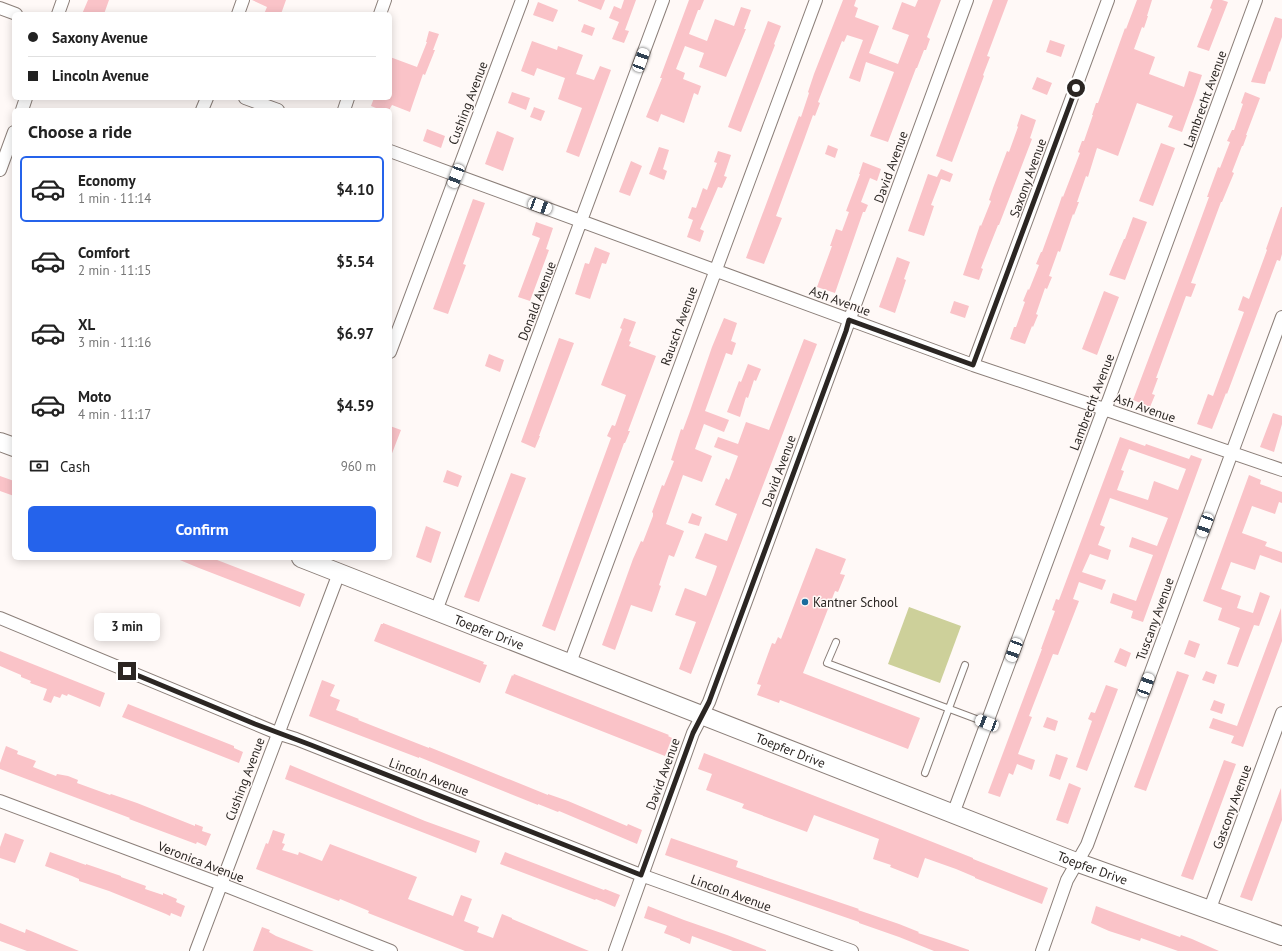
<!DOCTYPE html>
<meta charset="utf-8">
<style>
body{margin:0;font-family:"PT Sans",sans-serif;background:#f2f2f2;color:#222;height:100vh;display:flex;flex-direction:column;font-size:15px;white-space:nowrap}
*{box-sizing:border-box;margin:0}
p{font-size:13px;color:#767676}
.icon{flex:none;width:22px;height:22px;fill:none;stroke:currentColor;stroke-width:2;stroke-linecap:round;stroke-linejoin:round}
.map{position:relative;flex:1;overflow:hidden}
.drawer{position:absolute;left:12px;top:108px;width:380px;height:452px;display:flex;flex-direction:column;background:#fff;border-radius:6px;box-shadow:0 2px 10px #0003}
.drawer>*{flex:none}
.top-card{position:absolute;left:12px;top:12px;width:380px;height:88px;border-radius:6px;box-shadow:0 2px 10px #0003;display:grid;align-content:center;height:88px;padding:0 16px;background:#fff}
.end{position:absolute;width:18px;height:18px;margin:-9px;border:5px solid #2b2623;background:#fff;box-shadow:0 0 0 2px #fff}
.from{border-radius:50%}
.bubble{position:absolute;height:28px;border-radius:6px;background:#fff;box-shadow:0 2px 10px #0003;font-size:13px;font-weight:700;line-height:28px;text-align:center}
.car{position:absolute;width:12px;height:24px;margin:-12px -6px;border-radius:5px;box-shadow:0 0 3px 1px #0007;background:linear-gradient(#fff 24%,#345 0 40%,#fff 0 76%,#345 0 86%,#fff 0)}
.top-card b{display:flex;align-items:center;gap:14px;height:38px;font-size:15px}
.top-card b+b{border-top:1px solid #e0e0e0}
.top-card i{width:10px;height:10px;background:#222}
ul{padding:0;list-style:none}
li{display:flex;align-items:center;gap:12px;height:66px;margin:0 8px 6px;padding:0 8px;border:2px solid transparent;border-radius:6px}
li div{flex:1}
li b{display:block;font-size:15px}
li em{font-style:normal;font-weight:700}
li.active{border-color:#2563eb}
li>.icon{width:36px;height:36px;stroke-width:1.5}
h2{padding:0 16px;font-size:18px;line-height:48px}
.pay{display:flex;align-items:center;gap:10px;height:44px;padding:0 16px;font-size:15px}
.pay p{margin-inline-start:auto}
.primary-button{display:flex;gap:8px;margin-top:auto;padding:8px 16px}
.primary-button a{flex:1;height:46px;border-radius:6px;background:#2563eb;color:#fff;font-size:16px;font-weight:700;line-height:46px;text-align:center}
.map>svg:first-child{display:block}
.green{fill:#cdd09a}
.building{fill:#fac3c8;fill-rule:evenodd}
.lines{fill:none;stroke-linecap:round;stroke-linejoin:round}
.lane-casing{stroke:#8b7f79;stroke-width:8}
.street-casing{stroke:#8b7f79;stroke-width:14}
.secondary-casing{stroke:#8b7f79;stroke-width:20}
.lane{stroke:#fff;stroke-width:6}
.street{stroke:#fff;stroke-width:12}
.secondary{stroke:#fff;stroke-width:18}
.route{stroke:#2b2623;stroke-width:5}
.poi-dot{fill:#1a6c9d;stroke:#fff9f7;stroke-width:1.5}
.labels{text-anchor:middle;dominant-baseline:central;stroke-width:3;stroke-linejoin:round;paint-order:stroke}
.street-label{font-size:13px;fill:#2b2623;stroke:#fff9f7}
.poi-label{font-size:13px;fill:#2b2623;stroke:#fff9f7;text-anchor:start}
</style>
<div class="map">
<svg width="1282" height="951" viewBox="0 0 1282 951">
<rect width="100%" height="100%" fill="#fff9f7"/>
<!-- green -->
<path class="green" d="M909 607 961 626 940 683 888 664Z"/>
<!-- building -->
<path class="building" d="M88 0H109L104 14H82Z
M252 0H286L281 14H264L267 7Z
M578 0H605L601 10 578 1Z
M624 0H636L625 30 629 31 624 43 612 39 619 22 609 18 614 6 621 9Z
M689 0H704L700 10H698L689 34 707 41 715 19 734 26 741 7 751 10 744 29H746L726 77 699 67 704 53 685 46 676 69 685 73 683 79 701 86 698 95 694 93 684 123 661 114 658 122 646 117 662 78H660Z
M843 0H856L854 6 858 8 855 17 879 26 869 53 898 64 909 35 892 29 902 2 915 7 918 0H941L927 37 930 39 926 50H924L917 68H916L888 142 870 136 894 72 866 62 860 82 849 78 863 40 847 35 844 42 842 41 825 84 818 102 820 103 815 116 813 115 804 140 776 216 782 218 764 264 746 258 799 116 801 117 809 93 808 92 814 74Z
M993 0H1008L987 56 990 57 983 75 984 76 952 162 936 156Z
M1137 0H1152L1147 16H1148L1144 28 1142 27 1134 49 1155 57 1149 74 1184 87 1189 71 1202 75 1195 96 1182 132 1168 127 1173 116 1137 103 1118 156 1097 148 1088 177 1086 176 1077 202H1079L1074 215 1073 214 1060 252 1058 251 1049 276 1052 277 1047 289 1045 288 1036 314 1038 315 1033 327 1032 326 1025 344 1010 339 1014 327H1016L1025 302 1023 301 1028 289 1029 290 1039 265 1036 264 1041 252H1042L1059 205 1062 196 1063 197 1080 153 1078 152 1082 141H1084L1093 115H1092L1096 103H1098L1125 28 1126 29Z
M1213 0H1222L1228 2 1209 51 1197 47 1212 9 1210 8Z
M538 2 558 10 553 22 533 15Z
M1275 17 1282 19V37L1270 72 1269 71 1265 84 1251 82Z
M768 21 781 26 774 44 775 45 741 132 728 127Z
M584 24 595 28 592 36 581 32Z
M429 31 439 34 433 50H435L425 75 423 74 410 112 392 105 389 110H381L371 106 374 98H390V57L417 67 427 42H426Z
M1050 40 1065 45 1061 57 1046 52Z
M532 41 557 50 558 46 583 55 576 74 594 80 600 66 611 70 579 157 566 152 582 108 558 99 565 78 537 68 534 76 521 71Z
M1037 77 1052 83 1047 95 1032 89Z
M512 92 530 98 526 110 508 103Z
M1245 92 1260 98 1246 135H1247L1243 146H1242L1232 172 1234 173 1222 202H1221L1191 283 1196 284 1191 297 1186 296 1156 378H1158L1152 394 1155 395 1150 407 1133 400 1188 254 1209 197H1207L1211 186 1218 167 1220 168 1230 142 1227 141 1232 130H1234L1243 104 1241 103Z
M534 107 545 111 541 121 530 117Z
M1021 114 1036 120 1030 138 1032 139 999 225H998L981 268 983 269 979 280 963 275 980 225 981 226 991 201 989 200 993 188 1007 151 1009 152 1018 127 1017 126Z
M427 129 445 136 441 148 423 141Z
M497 131 514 138 503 171 485 164Z
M1161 143 1175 148 1153 206 1139 201Z
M828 145 838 149 835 158 825 154Z
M659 147 669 150 663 169 667 171 664 180 649 174Z
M718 151 731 155 724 176 727 177 722 188 718 187 700 229 704 231 700 242 687 237 693 220 688 218 692 207 696 208 703 188 707 190 717 163 714 162Z
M631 161 642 166 630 196 619 192Z
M863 162 881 169 877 181 870 178 861 202 868 205 865 212H863L835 293 817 287 832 246H830L836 229 842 231 849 212 846 211 860 174H859Z
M941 169 953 174 950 182 941 179 931 205 934 206 924 236 908 231 928 174 937 177Z
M473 199 485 203 463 264 466 265 448 314 433 309Z
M1281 207H1282V254L1280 261 1277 260 1227 394 1226 393 1212 429 1197 424 1208 394 1213 396 1244 312 1238 310 1243 296 1249 299 1267 250 1266 249Z
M1133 217 1147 222 1125 280 1109 275 1124 239H1125Z
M536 222 553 228 546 249 549 250 530 301 518 297 540 238 532 235Z
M595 247 610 253 606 264 602 263 590 299 575 294 585 263 589 264Z
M897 257 910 262 904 279 906 280 895 313 879 307Z
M1104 291 1119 297 1097 355 1082 349Z
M954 301 969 306 965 318 950 313Z
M624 318 636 322 629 341 631 342 629 346 656 356 628 431H630L625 443H624L555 631 542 626 611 438 607 436 612 425 615 426 626 395 601 385 622 329 620 328Z
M724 318 737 323 731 341 736 343 732 355 726 353 705 411 729 420 724 432 704 424 695 449 712 456 702 482 683 475 666 524 684 531 674 557 669 555 659 585 661 586 652 612 631 605 615 650 602 645 633 559 641 541 643 542 653 516V513L652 512 655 504 662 485 664 486 674 461 671 460 681 429 683 430 690 411 712 347Z
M559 338 574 343 539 436H540L535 448 521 442Z
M804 339 817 344 691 674 679 669 696 622 675 615 685 588 706 596 714 575 717 566 695 558 705 533 727 541 737 514 715 505 726 478 729 480 738 456 714 447 718 437 738 444 746 422 769 430Z
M489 354 504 360 500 372 485 366Z
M748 364 761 369 756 381 754 380 748 398 746 397 740 417 727 412 739 381 741 382Z
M1273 413 1282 416V424L1274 452 1260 447Z
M390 426 401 430 391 456H390Z
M1120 437 1145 446 1146 444 1189 459 1191 455 1202 459 1143 622 1131 618 1133 611 1110 603 1113 593 1136 601 1153 555 1129 547 1132 537 1157 546 1168 518 1110 498 1100 525 1105 527 1098 545 1111 550 1108 560 1090 554 1082 572 1106 580 1102 590 1079 582 1073 599 1079 601 1058 655 1053 654 1029 716 1032 717 1018 754 1035 760 1032 770 1017 764 1013 775 1009 773 1000 797 988 793 1042 649H1041L1055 611 1052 610 1056 599 1059 600ZM1129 449 1186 469 1178 490 1154 481 1148 500 1117 490 1124 471 1121 470Z
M447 470 462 476 458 487 443 482Z
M511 473 526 478 479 602 464 597Z
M1249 475 1261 480 1260 484 1282 492V503L1279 502 1275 514 1252 506 1242 533 1267 542 1265 546 1282 552V563L1260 555 1255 570 1231 562 1221 589 1241 596 1237 608 1253 613 1260 592 1270 596 1259 626 1254 625 1238 667 1227 664 1240 628 1218 620 1222 608 1203 601Z
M0 476 14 481V496L0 491Z
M692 513 702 517 699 526 688 523Z
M426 526 441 532 431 563 416 557Z
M816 548 846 559 840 574 845 575 838 592 835 591 803 673 920 718 908 749 780 700 779 703 757 695 761 685 757 684 772 643 775 644 778 637 781 639Z
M175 558H212L305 594 300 607 199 568Z
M1281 608 1282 641 1243 747 1231 743 1234 736 1209 728 1213 718 1237 726Z
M383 623 484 662 483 664 487 665 480 683 374 641 381 624H383Z
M1189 640 1200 644 1195 658 1184 654Z
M1120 648 1131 653 1126 667 1114 662Z
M0 651 105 693 100 707 68 694 67 696 62 694 60 698 54 696 51 703 43 700 47 689 30 683 31 681 21 677V675L0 666Z
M1177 671 1189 675 1146 791 1134 787Z
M1206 671 1217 675 1214 684 1202 680Z
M514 674 669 735 668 736 672 738 665 756 505 693 512 675 513 676Z
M322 680 335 685 330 696 340 700 336 710 359 719 358 720 429 748V747L548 795V794L568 801 627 826 628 824 642 830 637 844 559 811 558 812 538 804V805L419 757V758L309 716Z
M1106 685 1118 689 1087 771 1076 767 1092 721 1088 719 1091 712 1095 713Z
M1214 700 1225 704 1222 714 1210 710Z
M128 704 234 746V748L243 752 239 763 122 717Z
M1047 717 1058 721 1055 731 1043 727Z
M6 746 18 751 17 754 36 761 33 767 56 776 57 774 68 776 78 780 77 783 110 795 111 794 137 803 195 826V824L203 827 202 831 211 834 206 846 197 842 196 844 129 819 130 818 0 769V763Z
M704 753 882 822 973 858V859L1048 888 1042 904 975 878V877L956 869 925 858 918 878 890 867 891 865 873 859 879 839 814 815 807 832 742 808 744 804 706 790 712 774 698 769Z
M1056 754 1068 758 1060 780 1049 776Z
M1224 760 1236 764 1193 880 1181 876Z
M290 765 425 821 480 841 476 853 285 779Z
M1069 783 1081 788 1068 824 1056 820Z
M1281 788 1282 820 1252 901 1240 897Z
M273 830 285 834 282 843 285 844 282 850 298 855 299 852 322 861 330 844 417 877 408 899 453 916 461 895 472 899 464 921 479 927 477 932 493 938 502 914 512 918V919L589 951H465L368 913 369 911 340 899 339 901 256 869 266 843 268 844Z
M5 833 24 840 15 863 0 858V847Z
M671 838 738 861 736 867 859 909 858 910 899 924 919 932 918 933 943 941 969 950V951H934L899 937 859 923V922L665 855Z
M50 852 86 865V864L121 876V877L146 886 145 889 163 895V893L177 899 176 902 185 906 181 917 171 913 170 916 166 914 109 891 79 881V879L72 876 45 866Z
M505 852 604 890 605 889 620 895 615 907 596 899 595 900 500 864Z
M648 906 684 920 727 935 766 950V951H733L692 936 690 944 680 940V939L664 933 667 926 644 918Z
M1096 906 1180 937 1181 935 1192 939 1219 951H1178L1141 938 1140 941 1109 931 1091 923Z
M0 923 25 933 26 929 79 951H27L0 941Z
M262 927 270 930 269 932 276 936 314 951H253Z"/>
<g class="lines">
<defs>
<path id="lane" d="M836 642 827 663 987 723
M925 773 965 665"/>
<path id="street" d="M0 8 16 14
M58 14 63 0
M238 14 243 0
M380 14 385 0
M245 98 278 110
M22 110 26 98
M202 110 207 98
M344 110 348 98
M390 151 973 365 1104 409 1282 470
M0 170 14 132
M390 352 522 0
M973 365 1108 0
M436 611 663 0
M0 618 277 733 296 739 641 875 852 951
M570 663 816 0
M0 801 221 884 391 951
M953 814 1101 416 1108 402 1256 0
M1209 911 1282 713
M196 951 339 573
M615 951 693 733 709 702 967 0
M1042 951 1067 880 1087 845 1282 317"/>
<g id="secondary">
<path d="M0 442 14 447"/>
<path id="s1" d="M301 558 1076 862 1282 936"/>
</g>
</defs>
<!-- lane casing -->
<use href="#lane" class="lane-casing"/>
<!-- street casing -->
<use href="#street" class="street-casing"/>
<!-- secondary casing -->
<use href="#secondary" class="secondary-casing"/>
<!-- lane -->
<use href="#lane" class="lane"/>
<!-- street -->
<use href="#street" class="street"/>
<!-- secondary -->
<use href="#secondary" class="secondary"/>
</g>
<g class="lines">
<!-- route -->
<path class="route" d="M127 671 255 724 311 745 641 875 693 733 709 702 846 331 849 320 973 365 1076 88"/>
</g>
<!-- markers -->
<circle class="poi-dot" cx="805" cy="602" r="4"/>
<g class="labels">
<!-- street labels -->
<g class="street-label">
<text transform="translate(1205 99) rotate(-70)">Lambrecht Avenue</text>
<text transform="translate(468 103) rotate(-69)">Cushing Avenue</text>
<text transform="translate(891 167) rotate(-70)">David Avenue</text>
<text transform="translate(1028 178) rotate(-70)">Saxony Avenue</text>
<text transform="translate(537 301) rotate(-69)">Donald Avenue</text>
<text transform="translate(840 301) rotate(20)">Ash Avenue</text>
<text transform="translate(679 326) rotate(-70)">Rausch Avenue</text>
<text transform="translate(1092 402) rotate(-69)">Lambrecht Avenue</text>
<text transform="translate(1145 408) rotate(19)">Ash Avenue</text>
<text transform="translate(779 471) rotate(-70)">David Avenue</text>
<text transform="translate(1155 619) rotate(-70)">Tuscany Avenue</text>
<text stroke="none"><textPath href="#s1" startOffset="202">Toepfer Drive</textPath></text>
<text stroke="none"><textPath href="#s1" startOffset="526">Toepfer Drive</textPath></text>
<text transform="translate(663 774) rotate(-70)">David Avenue</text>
<text transform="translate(429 777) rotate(21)">Lincoln Avenue</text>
<text transform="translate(245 779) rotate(-69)">Cushing Avenue</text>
<text transform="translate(1232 807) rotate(-70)">Gascony Avenue</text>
<text transform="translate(201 862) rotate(21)">Veronica Avenue</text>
<text stroke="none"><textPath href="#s1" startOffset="850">Toepfer Drive</textPath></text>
<text transform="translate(731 893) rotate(20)">Lincoln Avenue</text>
</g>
<!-- poi labels -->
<g class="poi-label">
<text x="813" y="602">Kantner School</text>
</g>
</g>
</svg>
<i class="end from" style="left:1076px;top:88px"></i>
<i class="end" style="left:127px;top:671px"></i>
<div class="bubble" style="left:94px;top:613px;width:66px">3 min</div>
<i class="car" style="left:641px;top:60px;rotate:20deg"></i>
<i class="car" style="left:456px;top:176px;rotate:201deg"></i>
<i class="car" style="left:540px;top:206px;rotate:110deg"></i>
<i class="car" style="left:1205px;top:525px;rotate:200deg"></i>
<i class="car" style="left:1014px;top:650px;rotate:200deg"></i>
<i class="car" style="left:1146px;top:685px;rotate:20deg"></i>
<i class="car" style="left:987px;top:723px;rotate:291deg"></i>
<div class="top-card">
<b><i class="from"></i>Saxony Avenue</b>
<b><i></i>Lincoln Avenue</b>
</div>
<section class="drawer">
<h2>Choose a ride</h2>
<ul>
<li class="active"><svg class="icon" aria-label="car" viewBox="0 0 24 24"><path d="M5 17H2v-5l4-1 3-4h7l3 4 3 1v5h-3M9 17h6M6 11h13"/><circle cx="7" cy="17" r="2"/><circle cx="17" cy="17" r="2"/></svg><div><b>Economy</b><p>1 min · 11:14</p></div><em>$4.10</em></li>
<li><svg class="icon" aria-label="car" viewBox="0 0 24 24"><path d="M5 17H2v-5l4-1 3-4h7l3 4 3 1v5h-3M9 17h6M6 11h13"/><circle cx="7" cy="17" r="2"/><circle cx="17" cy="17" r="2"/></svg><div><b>Comfort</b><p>2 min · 11:15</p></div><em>$5.54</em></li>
<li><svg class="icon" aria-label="car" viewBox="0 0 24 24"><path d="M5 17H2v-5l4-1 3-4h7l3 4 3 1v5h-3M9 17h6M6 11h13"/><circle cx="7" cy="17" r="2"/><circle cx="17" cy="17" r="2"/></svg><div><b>XL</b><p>3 min · 11:16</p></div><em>$6.97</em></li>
<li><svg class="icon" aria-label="car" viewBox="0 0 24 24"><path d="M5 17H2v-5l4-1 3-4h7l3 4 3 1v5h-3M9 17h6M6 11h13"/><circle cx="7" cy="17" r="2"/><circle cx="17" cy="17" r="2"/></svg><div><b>Moto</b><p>4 min · 11:17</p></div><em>$4.59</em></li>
</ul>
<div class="pay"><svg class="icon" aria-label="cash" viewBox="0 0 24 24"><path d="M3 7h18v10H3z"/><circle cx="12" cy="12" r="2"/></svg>Cash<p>960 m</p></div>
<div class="primary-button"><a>Confirm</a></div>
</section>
</div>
